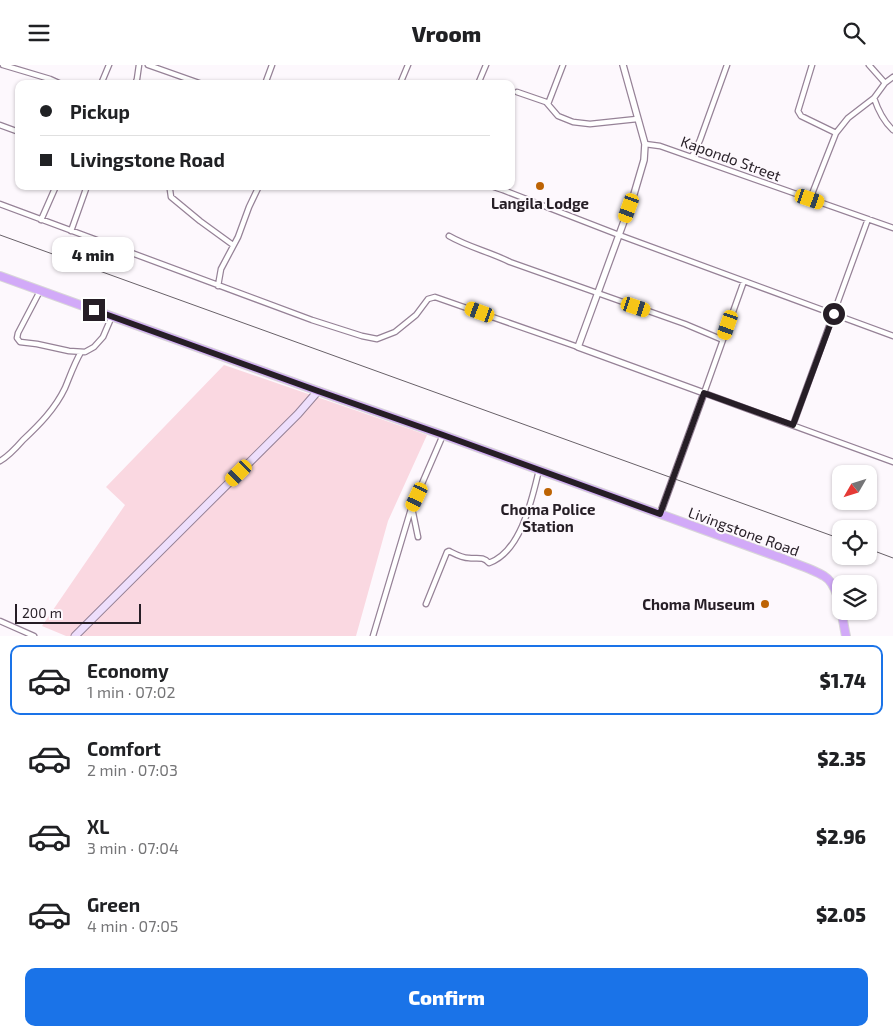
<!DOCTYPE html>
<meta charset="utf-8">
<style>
body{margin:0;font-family:"Exo 2",sans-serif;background:#f6f6f6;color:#202124;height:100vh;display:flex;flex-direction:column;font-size:19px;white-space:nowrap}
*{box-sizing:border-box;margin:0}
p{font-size:16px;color:#757577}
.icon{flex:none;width:28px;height:28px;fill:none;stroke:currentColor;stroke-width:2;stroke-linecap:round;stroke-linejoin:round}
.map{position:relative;height:571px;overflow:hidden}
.drawer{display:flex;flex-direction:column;background:#fff;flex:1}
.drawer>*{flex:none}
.top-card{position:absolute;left:15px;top:15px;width:500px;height:110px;border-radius:10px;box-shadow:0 1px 4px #0004;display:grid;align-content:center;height:110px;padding:0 25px;background:#fff}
.needle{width:32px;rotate:231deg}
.fabs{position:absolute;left:832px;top:400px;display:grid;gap:10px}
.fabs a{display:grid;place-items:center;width:45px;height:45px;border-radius:10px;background:#fff;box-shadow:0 1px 4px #0004;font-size:25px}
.scale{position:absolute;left:15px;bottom:12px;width:126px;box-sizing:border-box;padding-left:5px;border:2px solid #261e26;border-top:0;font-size:14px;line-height:18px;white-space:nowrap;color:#261e26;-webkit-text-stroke:4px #fdf8fd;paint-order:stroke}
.end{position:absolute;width:22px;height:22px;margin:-11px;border:6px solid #261e26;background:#fff;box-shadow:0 0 0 2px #fff}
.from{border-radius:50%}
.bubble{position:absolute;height:35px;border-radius:10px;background:#fff;box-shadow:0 1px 4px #0004;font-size:16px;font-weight:800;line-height:35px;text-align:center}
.car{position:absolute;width:15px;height:30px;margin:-15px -8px;border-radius:6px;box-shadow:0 0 4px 1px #0007;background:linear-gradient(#f5c518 24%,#345 0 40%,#f5c518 0 76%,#345 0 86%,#f5c518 0)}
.top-card b{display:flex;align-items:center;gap:18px;height:48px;font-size:19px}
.top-card b+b{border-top:1px solid #e0e0e0}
.top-card i{width:12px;height:12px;background:#202124}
ul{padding:9px 0 0;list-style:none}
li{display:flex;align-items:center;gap:15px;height:70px;margin:0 10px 8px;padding:0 15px;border:2px solid transparent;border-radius:10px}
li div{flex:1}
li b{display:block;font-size:19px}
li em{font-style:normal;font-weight:800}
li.active{border-color:#1a73e8}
li>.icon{width:45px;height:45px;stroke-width:1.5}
.cta{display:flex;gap:10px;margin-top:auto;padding:10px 25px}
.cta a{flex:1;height:58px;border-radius:10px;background:#1a73e8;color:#fff;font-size:20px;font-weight:800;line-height:58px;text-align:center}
header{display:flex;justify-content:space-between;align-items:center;height:65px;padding:0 25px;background:#fff;font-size:22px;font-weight:800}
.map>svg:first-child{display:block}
.green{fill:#fad8e1}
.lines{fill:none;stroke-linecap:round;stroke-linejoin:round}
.minor-casing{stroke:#968297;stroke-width:7}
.tertiary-casing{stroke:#968297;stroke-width:8}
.secondary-casing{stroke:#968297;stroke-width:9}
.trunk-casing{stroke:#d8d6d8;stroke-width:10}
.minor{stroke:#fff;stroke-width:4.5}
.tertiary{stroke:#fff;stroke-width:5.5}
.secondary{stroke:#eedffc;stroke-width:7}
.trunk{stroke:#d2aaf8;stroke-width:8}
.rail{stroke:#686168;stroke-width:1}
.route{stroke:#261e26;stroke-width:6}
.poi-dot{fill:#bd6304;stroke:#fdf8fd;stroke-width:2}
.labels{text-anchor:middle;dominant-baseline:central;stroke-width:4;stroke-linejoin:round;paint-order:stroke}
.street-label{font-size:15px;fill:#261e26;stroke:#fdf8fd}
.poi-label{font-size:15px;font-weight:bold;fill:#261e26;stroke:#fdf8fd}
</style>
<header><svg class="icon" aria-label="menu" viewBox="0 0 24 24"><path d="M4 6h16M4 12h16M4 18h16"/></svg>Vroom<svg class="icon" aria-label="search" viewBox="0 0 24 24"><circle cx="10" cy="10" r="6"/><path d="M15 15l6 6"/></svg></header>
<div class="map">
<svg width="893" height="571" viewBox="0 0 893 571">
<rect width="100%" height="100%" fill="#fdf8fd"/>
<!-- green -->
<path class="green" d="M224 300 427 370 388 456 356 571H66L42 561 125 440 106 422Z"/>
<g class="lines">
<defs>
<path id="minor" d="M3 0 50 14 61 19
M148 0 202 19
M812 0 798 46 801 51 836 68
M885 18 893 12
M101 19 109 0
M135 19 137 14 139 0
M265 19 272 0
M400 19 408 0
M478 19 486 0
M517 27 546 37 558 51 573 57 590 59 637 54
M874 33C878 45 883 56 893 65
M548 39 563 0
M0 60 19 67
M645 79 660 81 893 163
M692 92 700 75 727 0
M170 121V125L171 132 200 156 233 180
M491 121 503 125 619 170 893 271
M810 134 836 68 848 53 874 33 885 18 869 0
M0 139 312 255 362 271 377 274 395 267 416 250 428 234 435 232 578 282
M41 155 56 121
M71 166 87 121
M449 171C468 182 490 187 510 197L685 259 723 275
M744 216 704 328 893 397
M218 221 221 204 238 172 249 142 259 121
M40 226 18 268 17 273 20 277 37 279 69 286 85 287 94 282 103 272 112 251
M793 360 868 154
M0 396C9 391 16 383 23 375 39 360 55 344 65 323 70 311 74 299 81 287
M412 443 418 472
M426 539 447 487 449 486C455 489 462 493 469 493 477 494 483 491 489 498 521 487 532 434 539 405
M0 556 34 571
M373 571 411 444 443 370"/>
<path id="tertiary" d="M623 0 645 79 644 95 634 129 578 282 704 328 660 449"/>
<path id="secondary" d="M75 571 298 349 318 326"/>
<path id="trunk" d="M0 211 318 326 443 370 781 493C793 498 813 504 824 511 840 520 842 554 846 571"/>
</defs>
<!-- minor casing -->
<use href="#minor" class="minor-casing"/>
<!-- tertiary casing -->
<use href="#tertiary" class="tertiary-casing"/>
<!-- secondary casing -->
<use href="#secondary" class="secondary-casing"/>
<!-- trunk casing -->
<use href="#trunk" class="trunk-casing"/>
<!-- minor -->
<use href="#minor" class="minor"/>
<!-- tertiary -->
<use href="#tertiary" class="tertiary"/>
<!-- secondary -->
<use href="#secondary" class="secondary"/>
<!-- trunk -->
<use href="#trunk" class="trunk"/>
<!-- rail -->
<path class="rail" d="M0 170 841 474
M869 484 893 493"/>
</g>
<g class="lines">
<!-- route -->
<path class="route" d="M94 245 318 326 443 370 660 449 704 328 793 360 834 249"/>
</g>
<!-- markers -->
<g class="poi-dot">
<circle cx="540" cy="121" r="5"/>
<circle cx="548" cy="427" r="5"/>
<circle cx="765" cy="539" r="5"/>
</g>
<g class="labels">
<!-- street labels -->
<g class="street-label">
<text transform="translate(731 93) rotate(20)">Kapondo Street</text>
<text transform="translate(744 466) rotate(20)">Livingstone Road</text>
</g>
<!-- poi labels -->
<g class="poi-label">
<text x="540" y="138">Langila Lodge</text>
<text x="548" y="444">Choma Police<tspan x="548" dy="17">Station</tspan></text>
<text x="755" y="539" text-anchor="end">Choma Museum</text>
</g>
</g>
</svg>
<div class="fabs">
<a><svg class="needle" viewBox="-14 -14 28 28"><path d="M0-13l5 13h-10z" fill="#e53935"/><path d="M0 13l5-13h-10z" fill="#757577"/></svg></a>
<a><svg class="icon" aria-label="locate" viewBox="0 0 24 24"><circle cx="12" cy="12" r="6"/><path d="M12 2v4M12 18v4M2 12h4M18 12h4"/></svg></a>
<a><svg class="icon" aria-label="layers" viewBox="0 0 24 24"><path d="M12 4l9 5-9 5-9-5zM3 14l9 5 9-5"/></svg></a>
</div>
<div class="scale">200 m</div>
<i class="end from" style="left:834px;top:249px"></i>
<i class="end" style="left:94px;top:245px"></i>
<div class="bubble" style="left:52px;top:172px;width:82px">4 min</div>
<i class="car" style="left:810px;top:134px;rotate:109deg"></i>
<i class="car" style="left:629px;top:143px;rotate:200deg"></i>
<i class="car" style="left:636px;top:242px;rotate:108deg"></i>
<i class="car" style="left:480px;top:247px;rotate:290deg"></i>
<i class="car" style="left:728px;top:260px;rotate:199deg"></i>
<i class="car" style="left:239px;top:408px;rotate:225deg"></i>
<i class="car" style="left:417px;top:432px;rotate:205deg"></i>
<div class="top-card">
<b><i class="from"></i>Pickup</b>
<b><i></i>Livingstone Road</b>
</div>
</div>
<section class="drawer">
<ul>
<li class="active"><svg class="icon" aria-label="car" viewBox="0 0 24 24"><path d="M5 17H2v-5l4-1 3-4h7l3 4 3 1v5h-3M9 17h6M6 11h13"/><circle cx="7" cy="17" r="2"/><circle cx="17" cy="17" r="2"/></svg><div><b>Economy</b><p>1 min · 07:02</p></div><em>$1.74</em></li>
<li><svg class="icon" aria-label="car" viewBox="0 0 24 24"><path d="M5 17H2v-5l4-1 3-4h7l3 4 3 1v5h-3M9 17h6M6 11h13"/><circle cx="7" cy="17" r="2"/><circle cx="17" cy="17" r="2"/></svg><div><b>Comfort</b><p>2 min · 07:03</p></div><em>$2.35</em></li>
<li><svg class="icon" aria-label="car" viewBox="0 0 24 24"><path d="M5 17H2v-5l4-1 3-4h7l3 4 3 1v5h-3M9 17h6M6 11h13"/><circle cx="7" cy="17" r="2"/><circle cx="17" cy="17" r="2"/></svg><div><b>XL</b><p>3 min · 07:04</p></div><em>$2.96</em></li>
<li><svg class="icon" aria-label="car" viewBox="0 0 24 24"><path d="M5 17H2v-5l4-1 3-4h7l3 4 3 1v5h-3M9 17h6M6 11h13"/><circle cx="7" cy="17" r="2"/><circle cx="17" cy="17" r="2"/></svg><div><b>Green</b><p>4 min · 07:05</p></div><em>$2.05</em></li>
</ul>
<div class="cta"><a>Confirm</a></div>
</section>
